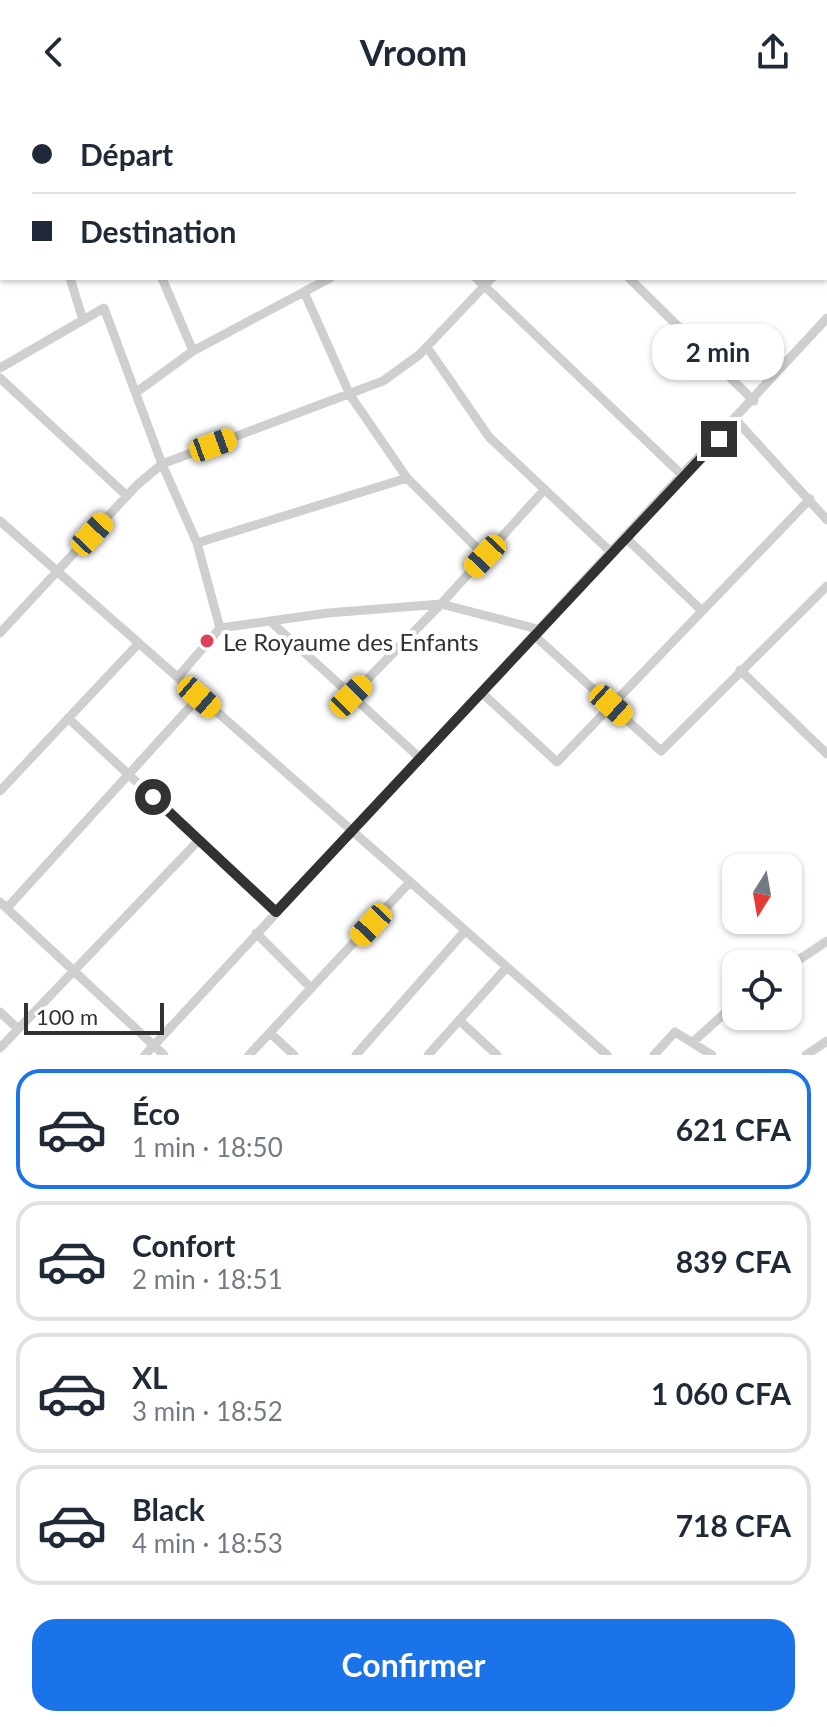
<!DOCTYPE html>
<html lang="fr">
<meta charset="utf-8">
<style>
body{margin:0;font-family:Lato,sans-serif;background:#f2f2f3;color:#1f2937;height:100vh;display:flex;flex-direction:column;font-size:30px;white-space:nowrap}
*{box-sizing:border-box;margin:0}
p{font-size:26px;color:#747a83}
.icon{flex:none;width:44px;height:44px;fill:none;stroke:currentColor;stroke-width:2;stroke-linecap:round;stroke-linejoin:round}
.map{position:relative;height:951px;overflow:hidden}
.drawer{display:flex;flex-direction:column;background:#fff;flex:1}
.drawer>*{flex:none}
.banner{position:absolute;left:0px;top:0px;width:828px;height:176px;box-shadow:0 2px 6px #0004;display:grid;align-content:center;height:176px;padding:0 32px;background:#fff}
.needle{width:52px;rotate:191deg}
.fabs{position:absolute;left:722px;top:750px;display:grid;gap:16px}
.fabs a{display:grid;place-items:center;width:80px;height:80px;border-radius:16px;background:#fff;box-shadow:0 2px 6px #0004;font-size:40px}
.scale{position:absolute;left:24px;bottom:20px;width:140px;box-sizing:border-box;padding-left:8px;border:4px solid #323232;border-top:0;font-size:22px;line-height:28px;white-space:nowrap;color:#323232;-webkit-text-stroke:6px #fff;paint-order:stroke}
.end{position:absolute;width:36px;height:36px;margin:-18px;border:10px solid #323232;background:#fff;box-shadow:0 0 0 4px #fff}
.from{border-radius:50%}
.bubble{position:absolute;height:56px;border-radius:24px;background:#fff;box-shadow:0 2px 6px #0004;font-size:26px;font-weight:700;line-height:56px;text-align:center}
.car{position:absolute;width:24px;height:48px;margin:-24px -12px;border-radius:10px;box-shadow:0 0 6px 2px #0007;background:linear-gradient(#f5c518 24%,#345 0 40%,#f5c518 0 76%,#345 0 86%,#f5c518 0)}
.banner b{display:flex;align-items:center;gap:28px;height:76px;font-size:30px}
.banner b+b{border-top:2px solid #e0e1e3}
.banner i{width:20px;height:20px;background:#1f2937}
ul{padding:14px 0 0;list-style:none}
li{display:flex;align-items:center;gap:24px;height:120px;margin:0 16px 12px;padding:0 16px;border:4px solid #e0e1e3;border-radius:24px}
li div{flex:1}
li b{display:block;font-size:30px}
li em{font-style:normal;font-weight:700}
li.selected{border-color:#1a73e8}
li>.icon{width:72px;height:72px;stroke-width:1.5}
.primary-button{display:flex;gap:16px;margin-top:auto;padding:16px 32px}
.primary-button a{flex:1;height:92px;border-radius:24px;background:#1a73e8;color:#fff;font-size:32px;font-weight:700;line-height:92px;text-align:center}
header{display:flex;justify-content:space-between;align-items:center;height:104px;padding:0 32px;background:#fff;font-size:36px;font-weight:700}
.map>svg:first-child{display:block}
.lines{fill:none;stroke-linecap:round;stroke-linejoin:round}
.minor{stroke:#cfcfcf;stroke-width:9}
.highway{stroke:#999;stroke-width:14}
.route{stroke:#323232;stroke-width:10}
.poi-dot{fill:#dc415b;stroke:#fff;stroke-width:3}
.labels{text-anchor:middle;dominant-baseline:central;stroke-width:8;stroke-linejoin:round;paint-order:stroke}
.poi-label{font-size:24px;fill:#323232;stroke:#fff;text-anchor:start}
</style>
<header><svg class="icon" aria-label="back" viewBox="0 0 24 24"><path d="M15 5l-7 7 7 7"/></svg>Vroom<svg class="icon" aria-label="share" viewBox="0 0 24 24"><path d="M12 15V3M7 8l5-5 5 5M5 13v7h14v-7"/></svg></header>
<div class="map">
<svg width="827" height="951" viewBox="0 0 827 951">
<rect width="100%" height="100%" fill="#fff"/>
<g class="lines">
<!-- minor -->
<path class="minor" d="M313 0 314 2
M445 0 447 2
M635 0 638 2
M229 2 233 0
M481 2 483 0
M652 2 654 0
M0 127 2 126
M826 168 827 169
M70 174 83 216
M162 174 193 247
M476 174 683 372
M629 174 754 297
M305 190 350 291 407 374 485 452
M427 243 489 333 612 449
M0 264 104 204 162 360 197 439 220 524
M0 274 127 392
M138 287 193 247 330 174
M736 316 827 416
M0 417 607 951
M626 434 701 506
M197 439 407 374
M270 517 421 655
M0 529 137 381 162 360 383 277 419 251 492 174
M535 532 661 647 827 482
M740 566 827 650
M178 573 220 524 328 509 441 500 541 526
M482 589 557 658 810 395
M351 592 441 500 545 385
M68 614 276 808
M0 687 139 539
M0 798 164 951
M7 804 199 593
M256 829 311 884
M788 863 827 837
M0 908 18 925
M459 916 497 951
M270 929 294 951
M693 938 736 899
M0 944 199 736
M145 951 827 214
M249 951 410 778
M356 951 465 827
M428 951 507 863
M654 951 675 928 712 951
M806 951 827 937"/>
<!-- highway -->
<path class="highway" d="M676 0 678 2
M826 138 827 139"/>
</g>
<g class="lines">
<!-- route -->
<path class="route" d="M153 693 276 808 719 335"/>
</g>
<!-- markers -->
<circle class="poi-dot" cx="207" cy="537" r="8"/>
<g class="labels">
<!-- poi labels -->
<g class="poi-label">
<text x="223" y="537">Le Royaume des Enfants</text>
</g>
</g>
</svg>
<div class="fabs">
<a><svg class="needle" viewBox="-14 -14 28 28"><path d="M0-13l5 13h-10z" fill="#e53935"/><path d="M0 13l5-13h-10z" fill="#747a83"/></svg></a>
<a><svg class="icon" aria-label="locate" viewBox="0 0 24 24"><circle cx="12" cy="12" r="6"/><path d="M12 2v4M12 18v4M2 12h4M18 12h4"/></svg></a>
</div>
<div class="scale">100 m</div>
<i class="end from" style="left:153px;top:693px"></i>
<i class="end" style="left:719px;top:335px"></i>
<div class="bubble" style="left:652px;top:220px;width:132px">2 min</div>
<i class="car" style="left:213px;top:341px;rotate:70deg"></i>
<i class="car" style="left:92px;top:430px;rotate:43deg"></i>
<i class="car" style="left:485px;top:452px;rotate:223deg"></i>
<i class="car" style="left:351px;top:592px;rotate:45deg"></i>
<i class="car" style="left:199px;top:593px;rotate:131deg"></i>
<i class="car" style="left:611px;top:601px;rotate:132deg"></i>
<i class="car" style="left:371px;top:821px;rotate:223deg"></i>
<div class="banner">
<b><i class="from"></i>Départ</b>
<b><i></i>Destination</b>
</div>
</div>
<section class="drawer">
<ul>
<li class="selected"><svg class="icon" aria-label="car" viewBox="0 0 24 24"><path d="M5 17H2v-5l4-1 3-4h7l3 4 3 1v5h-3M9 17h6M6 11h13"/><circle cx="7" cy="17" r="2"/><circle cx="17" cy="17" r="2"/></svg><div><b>Éco</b><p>1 min · 18:50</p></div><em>621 CFA</em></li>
<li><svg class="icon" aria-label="car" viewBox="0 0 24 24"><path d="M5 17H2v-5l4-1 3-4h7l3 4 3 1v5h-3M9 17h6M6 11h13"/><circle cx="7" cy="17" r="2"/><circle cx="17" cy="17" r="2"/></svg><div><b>Confort</b><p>2 min · 18:51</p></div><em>839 CFA</em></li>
<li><svg class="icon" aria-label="car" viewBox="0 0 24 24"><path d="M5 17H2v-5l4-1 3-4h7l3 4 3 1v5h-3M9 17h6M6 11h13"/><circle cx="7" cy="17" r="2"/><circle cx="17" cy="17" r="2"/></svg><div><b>XL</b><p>3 min · 18:52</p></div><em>1 060 CFA</em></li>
<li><svg class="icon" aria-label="car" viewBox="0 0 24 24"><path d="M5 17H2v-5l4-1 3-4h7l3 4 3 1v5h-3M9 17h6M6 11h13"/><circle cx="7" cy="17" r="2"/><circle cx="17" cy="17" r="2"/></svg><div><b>Black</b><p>4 min · 18:53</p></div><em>718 CFA</em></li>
</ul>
<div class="primary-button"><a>Confirmer</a></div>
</section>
